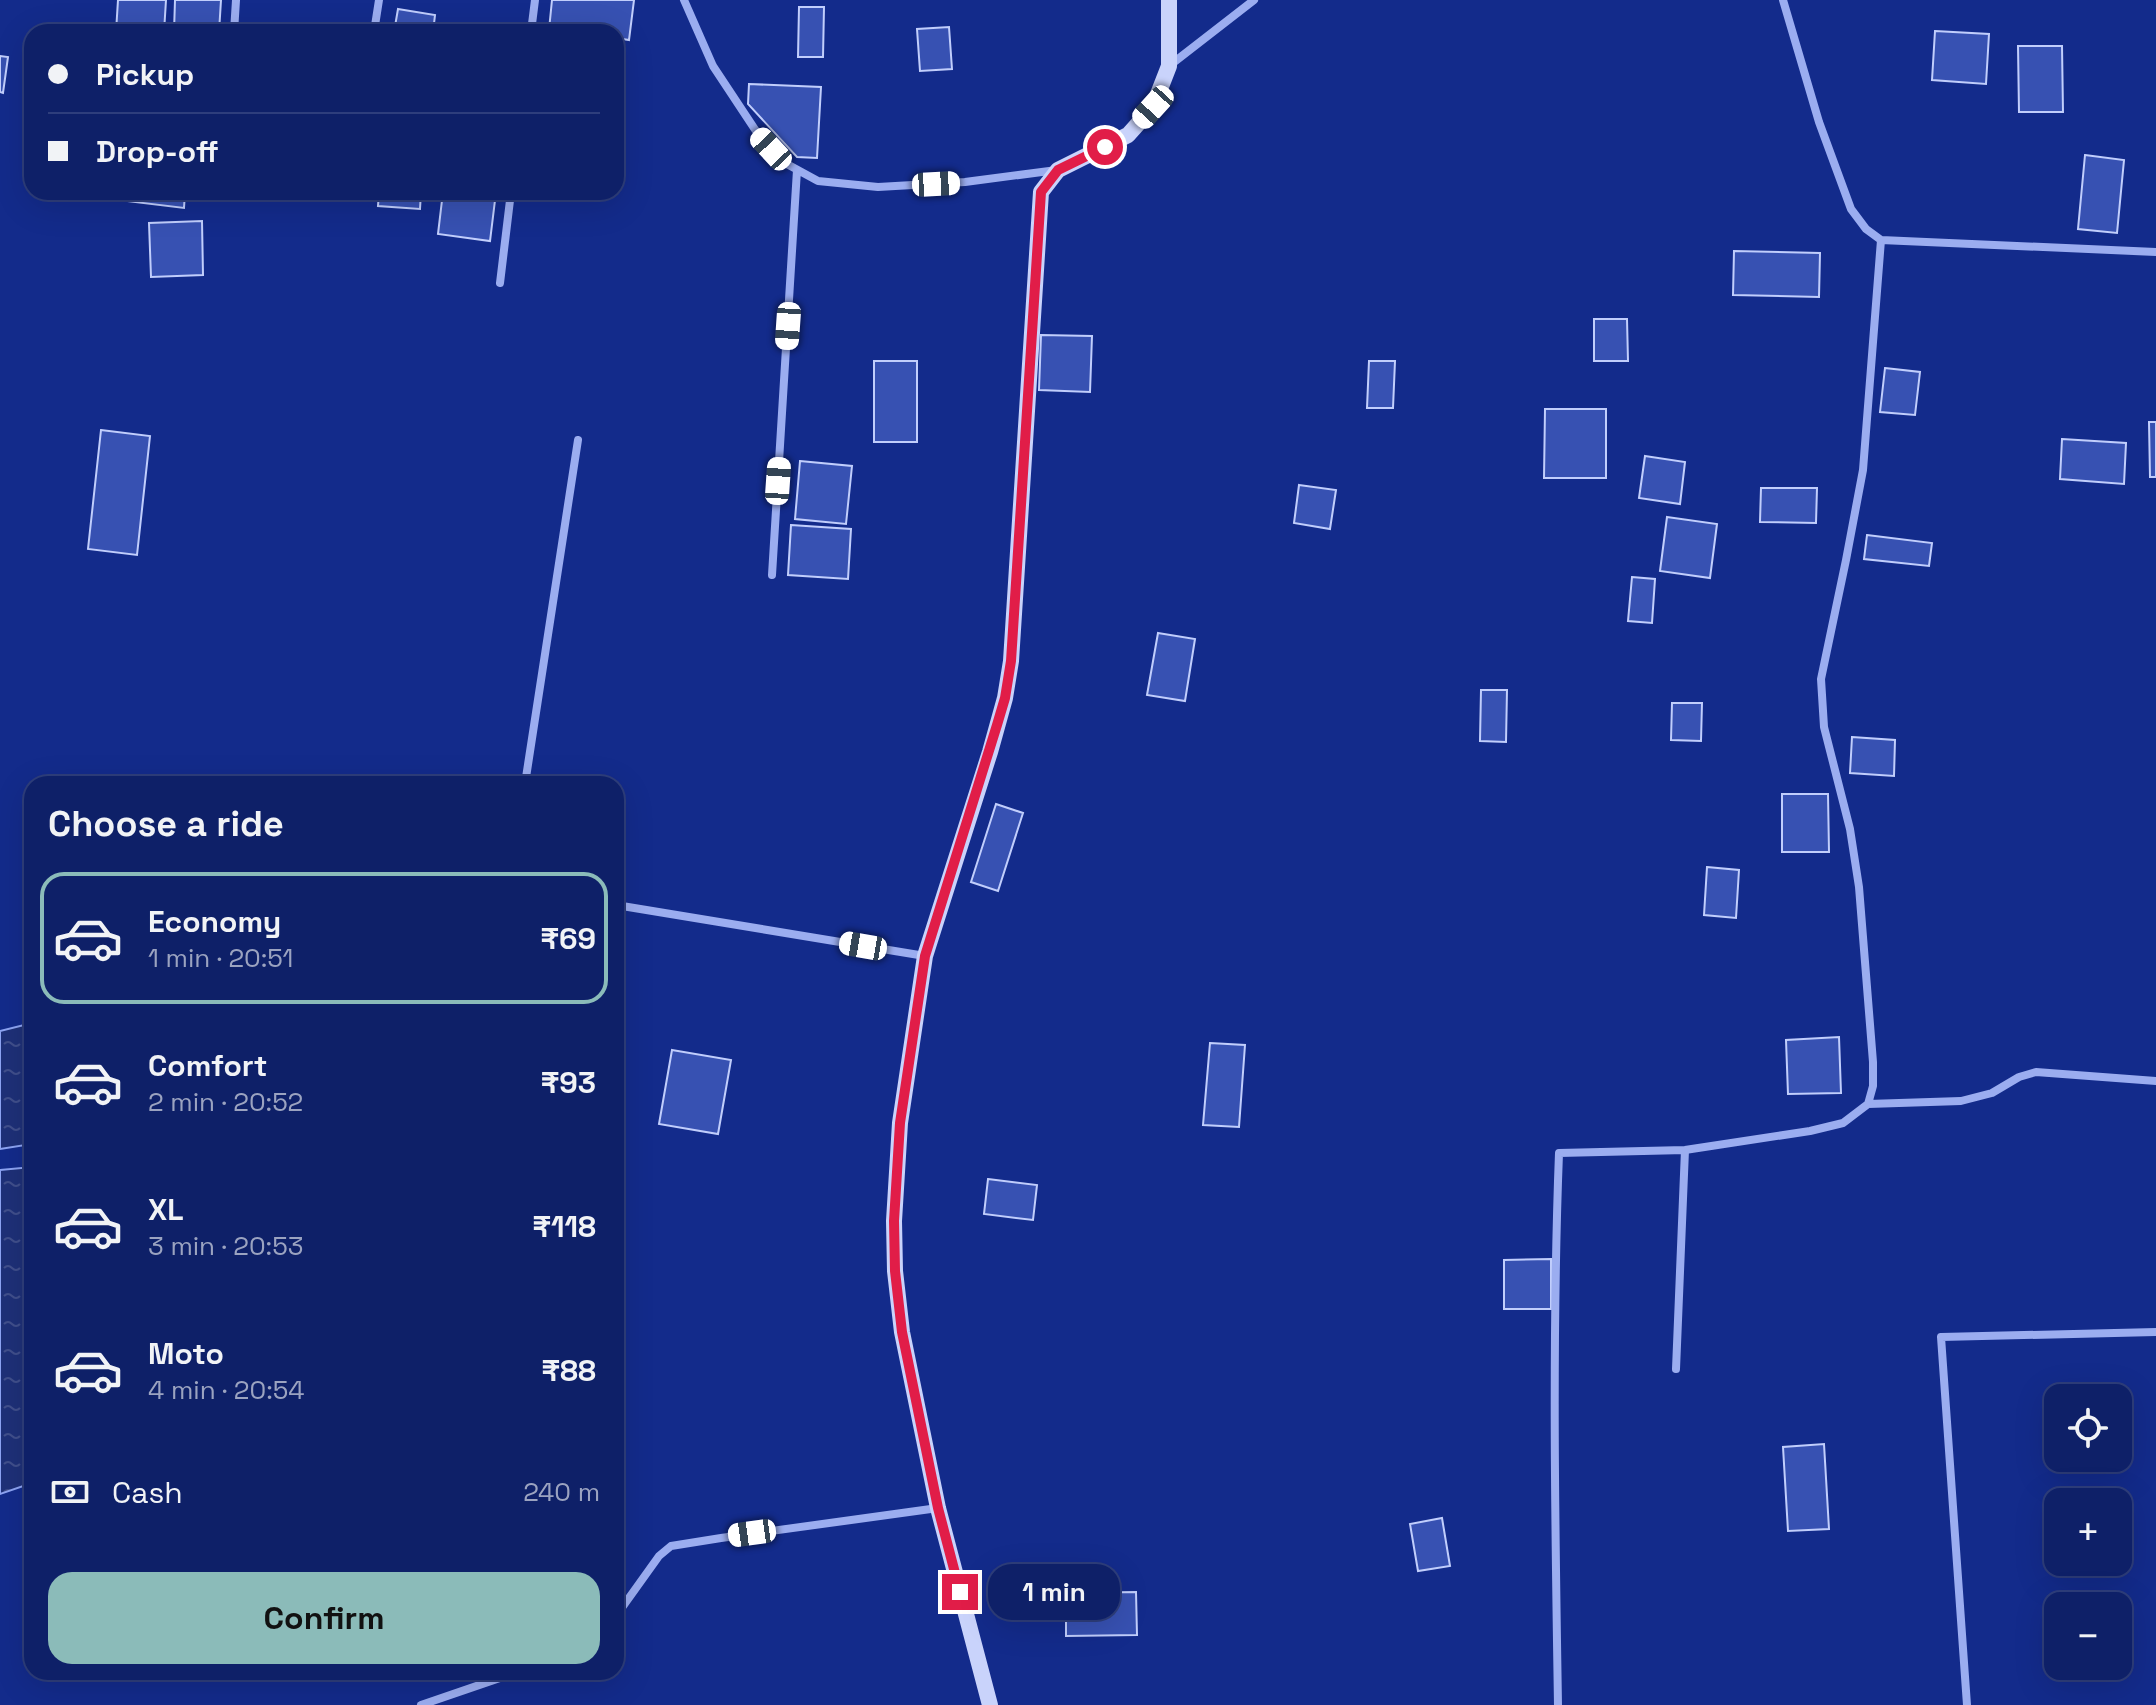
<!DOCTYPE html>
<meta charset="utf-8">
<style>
body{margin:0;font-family:"Space Grotesk",sans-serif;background:#17286e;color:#f1f3f6;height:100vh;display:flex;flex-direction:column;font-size:30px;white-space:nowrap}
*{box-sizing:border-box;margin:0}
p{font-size:26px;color:#9ba3c0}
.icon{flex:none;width:44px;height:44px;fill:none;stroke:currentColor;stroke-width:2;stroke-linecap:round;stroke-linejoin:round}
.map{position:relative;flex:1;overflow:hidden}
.drawer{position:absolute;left:24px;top:776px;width:600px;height:904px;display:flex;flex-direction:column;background:#0e2068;border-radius:24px;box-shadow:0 8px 32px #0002,0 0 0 2px #2e3e7c}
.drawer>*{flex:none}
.banner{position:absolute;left:24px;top:24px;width:600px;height:176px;border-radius:24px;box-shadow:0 8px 32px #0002,0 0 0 2px #2e3e7c;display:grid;align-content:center;height:176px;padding:0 24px;background:#0e2068}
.controls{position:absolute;left:2044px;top:1384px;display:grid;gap:16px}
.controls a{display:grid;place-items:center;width:88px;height:88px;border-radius:16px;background:#0e2068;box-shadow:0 8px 32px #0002,0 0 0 2px #2e3e7c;font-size:40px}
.end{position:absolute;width:36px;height:36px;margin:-18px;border:10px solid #e11d48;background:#fff;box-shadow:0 0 0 4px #fff}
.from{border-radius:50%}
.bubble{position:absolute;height:56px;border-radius:24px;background:#0e2068;box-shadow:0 8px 32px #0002,0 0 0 2px #2e3e7c;font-size:26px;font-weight:600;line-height:56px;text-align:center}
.car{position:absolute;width:24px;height:48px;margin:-24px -12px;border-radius:10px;box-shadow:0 0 6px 2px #0007;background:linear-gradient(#fff 24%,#345 0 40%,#fff 0 76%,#345 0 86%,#fff 0)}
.banner b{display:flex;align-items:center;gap:28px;height:76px;font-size:30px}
.banner b+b{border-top:2px solid #2e3e7c}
.banner i{width:20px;height:20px;background:#f1f3f6}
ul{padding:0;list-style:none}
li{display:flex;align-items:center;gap:24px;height:132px;margin:0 16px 12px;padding:0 8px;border:4px solid transparent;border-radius:24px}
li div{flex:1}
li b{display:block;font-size:30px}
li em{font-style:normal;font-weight:600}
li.selected{border-color:#8bbbb9}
li>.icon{width:72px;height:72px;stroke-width:1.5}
h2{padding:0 24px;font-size:36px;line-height:96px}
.pay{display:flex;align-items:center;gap:20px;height:88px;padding:0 24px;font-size:30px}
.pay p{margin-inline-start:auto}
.button{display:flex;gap:16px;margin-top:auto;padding:16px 24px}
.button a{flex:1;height:92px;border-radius:24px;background:#8bbbb9;color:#111;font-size:32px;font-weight:600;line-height:92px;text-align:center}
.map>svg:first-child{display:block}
.water{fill:url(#water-ripples);stroke:#8da4f3;stroke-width:2}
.building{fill:#3751b2;stroke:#c1cefc;stroke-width:2}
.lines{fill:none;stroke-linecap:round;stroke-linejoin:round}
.street{stroke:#9badf0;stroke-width:8}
.secondary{stroke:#c9d3fb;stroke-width:16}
.route{stroke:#e11d48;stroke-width:10}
</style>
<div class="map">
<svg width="2156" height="1705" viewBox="0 0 2156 1705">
<defs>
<pattern id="water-ripples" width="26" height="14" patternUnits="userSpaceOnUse" patternTransform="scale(2)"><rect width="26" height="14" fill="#1e3078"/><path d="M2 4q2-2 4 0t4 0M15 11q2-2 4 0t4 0" fill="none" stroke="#404f8c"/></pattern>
</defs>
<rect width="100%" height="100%" fill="#132b8b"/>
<!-- water -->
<path class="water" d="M32 1023V1144L0 1149V1031Z
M32 1167V1483L0 1494V1170Z"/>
<!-- building -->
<path class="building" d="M118 0H166L164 32H116Z
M175 0H221L219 32H174Z
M552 0H634L629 40 616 38V32L549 30Z
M799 7H824L823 57H798Z
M398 9 435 15 433 32H394Z
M949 27 952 69 920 71 917 29Z
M1935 31 1989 34 1986 84 1932 80Z
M2018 46H2062L2063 112H2019Z
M0 56 8 57 3 93 0 92Z
M749 84 821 87 817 158 797 157 748 104Z
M2085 155 2124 160 2117 233 2078 229Z
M119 192H185L184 208 118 200Z
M379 192H421L420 209 378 206Z
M443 192H496L490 241 438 234Z
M202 221 203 275 151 277 149 223Z
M1734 251 1820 253 1819 297 1733 295Z
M1594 319H1627L1628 361H1594Z
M1041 335 1092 336 1090 392 1039 390Z
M874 361H917V442H874Z
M1369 361H1395L1393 408H1367Z
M1885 368 1920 372 1915 415 1880 412Z
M1545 409H1606V478H1544Z
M2149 422H2156V477H2150Z
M101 430 150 436 137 555 88 549Z
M2062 439 2126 443 2124 484 2060 479Z
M1645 456 1685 462 1680 504 1639 498Z
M800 461 852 466 846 524 795 519Z
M1299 485 1336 490 1330 529 1294 523Z
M1761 488H1817L1816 523 1760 522Z
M1667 517 1717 524 1710 578 1660 571Z
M791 525 851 529 848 579 788 575Z
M1867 535 1932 543 1929 566 1864 559Z
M1632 577 1655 579 1652 623 1628 621Z
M1158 633 1195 639 1185 701 1147 695Z
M1481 690H1507L1506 742 1480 741Z
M1672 703H1702L1701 741 1671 740Z
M1852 737 1895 740 1894 776 1850 773Z
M1782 794H1828L1829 852H1782Z
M996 804 1023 813 998 891 971 882Z
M1707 867 1739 870 1736 918 1704 915Z
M1839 1037 1841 1093 1788 1094 1786 1040Z
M1210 1043 1245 1045 1239 1127 1203 1125Z
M672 1050 731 1060 718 1134 659 1124Z
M988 1179 1037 1185 1033 1220 984 1214Z
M1551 1259V1309H1504V1260Z
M1824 1444 1829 1529 1788 1531 1783 1447Z
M1442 1518 1450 1566 1418 1571 1410 1524Z
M1136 1592 1137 1635 1066 1636V1593Z"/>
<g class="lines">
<!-- street -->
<path class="street" d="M684 0 713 66 758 134 785 163 818 181 878 187 965 182 1057 170
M1783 0 1819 122 1851 209 1866 229 1881 240 2156 252
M234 32 236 0
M374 32 379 0
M531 32 535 0
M1169 66 1254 0
M500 283 511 192
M772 575 797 170
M525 784 578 440
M616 905 925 956
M1868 1104 1961 1101 1992 1093 2019 1077 2036 1072 2156 1081
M1676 1369 1685 1150
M616 1616 659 1556 671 1546 721 1538 938 1508
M421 1705 517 1672
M1558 1705C1555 1521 1552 1337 1559 1153L1685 1150 1810 1131 1843 1123 1868 1104 1873 1086V1062L1859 887 1850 829 1824 727 1821 679 1846 560 1863 470 1881 240
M1967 1705 1941 1337 2156 1332"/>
<!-- secondary -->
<path class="secondary" d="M990 1705 938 1508 902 1332 895 1271 894 1221 900 1123 925 956 990 752 1005 698 1011 661 1041 192 1058 170 1128 135 1153 107 1169 66V0"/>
</g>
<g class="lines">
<!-- route -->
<path class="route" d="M960 1592 938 1508 902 1332 895 1271 894 1221 900 1123 925 956 997 725 1005 698 1011 661 1041 192 1058 170 1105 147"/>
</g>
</svg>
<div class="controls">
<a><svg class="icon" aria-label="locate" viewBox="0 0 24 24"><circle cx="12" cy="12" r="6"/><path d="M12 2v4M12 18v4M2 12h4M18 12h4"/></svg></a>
<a>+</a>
<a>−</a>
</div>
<i class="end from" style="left:1105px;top:147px"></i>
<i class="end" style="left:960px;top:1592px"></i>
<div class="bubble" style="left:988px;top:1564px;width:132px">1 min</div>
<i class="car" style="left:1153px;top:107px;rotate:222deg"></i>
<i class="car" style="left:771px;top:149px;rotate:317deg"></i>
<i class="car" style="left:936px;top:184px;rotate:87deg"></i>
<i class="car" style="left:788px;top:326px;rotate:184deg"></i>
<i class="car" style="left:778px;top:481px;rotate:4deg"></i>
<i class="car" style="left:863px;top:946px;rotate:280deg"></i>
<i class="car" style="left:752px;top:1533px;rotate:262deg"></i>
<div class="banner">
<b><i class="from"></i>Pickup</b>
<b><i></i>Drop-off</b>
</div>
<section class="drawer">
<h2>Choose a ride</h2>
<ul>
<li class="selected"><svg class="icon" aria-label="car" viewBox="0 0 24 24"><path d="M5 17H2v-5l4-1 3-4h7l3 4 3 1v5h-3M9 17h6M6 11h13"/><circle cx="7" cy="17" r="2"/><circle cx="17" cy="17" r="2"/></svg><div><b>Economy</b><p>1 min · 20:51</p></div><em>₹69</em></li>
<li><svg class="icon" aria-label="car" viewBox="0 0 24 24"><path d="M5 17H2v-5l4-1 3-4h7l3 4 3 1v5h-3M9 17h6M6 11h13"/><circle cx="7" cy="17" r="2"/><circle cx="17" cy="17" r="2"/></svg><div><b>Comfort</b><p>2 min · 20:52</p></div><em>₹93</em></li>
<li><svg class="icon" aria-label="car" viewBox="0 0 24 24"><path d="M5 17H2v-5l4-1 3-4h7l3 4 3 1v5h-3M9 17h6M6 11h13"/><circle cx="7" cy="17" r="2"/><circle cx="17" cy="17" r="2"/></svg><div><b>XL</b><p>3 min · 20:53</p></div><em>₹118</em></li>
<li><svg class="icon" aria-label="car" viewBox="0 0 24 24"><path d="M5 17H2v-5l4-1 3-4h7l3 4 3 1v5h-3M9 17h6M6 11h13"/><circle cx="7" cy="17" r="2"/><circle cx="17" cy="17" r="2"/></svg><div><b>Moto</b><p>4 min · 20:54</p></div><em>₹88</em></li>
</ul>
<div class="pay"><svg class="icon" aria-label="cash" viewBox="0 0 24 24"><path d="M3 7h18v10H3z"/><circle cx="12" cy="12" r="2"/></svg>Cash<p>240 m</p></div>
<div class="button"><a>Confirm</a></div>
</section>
</div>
